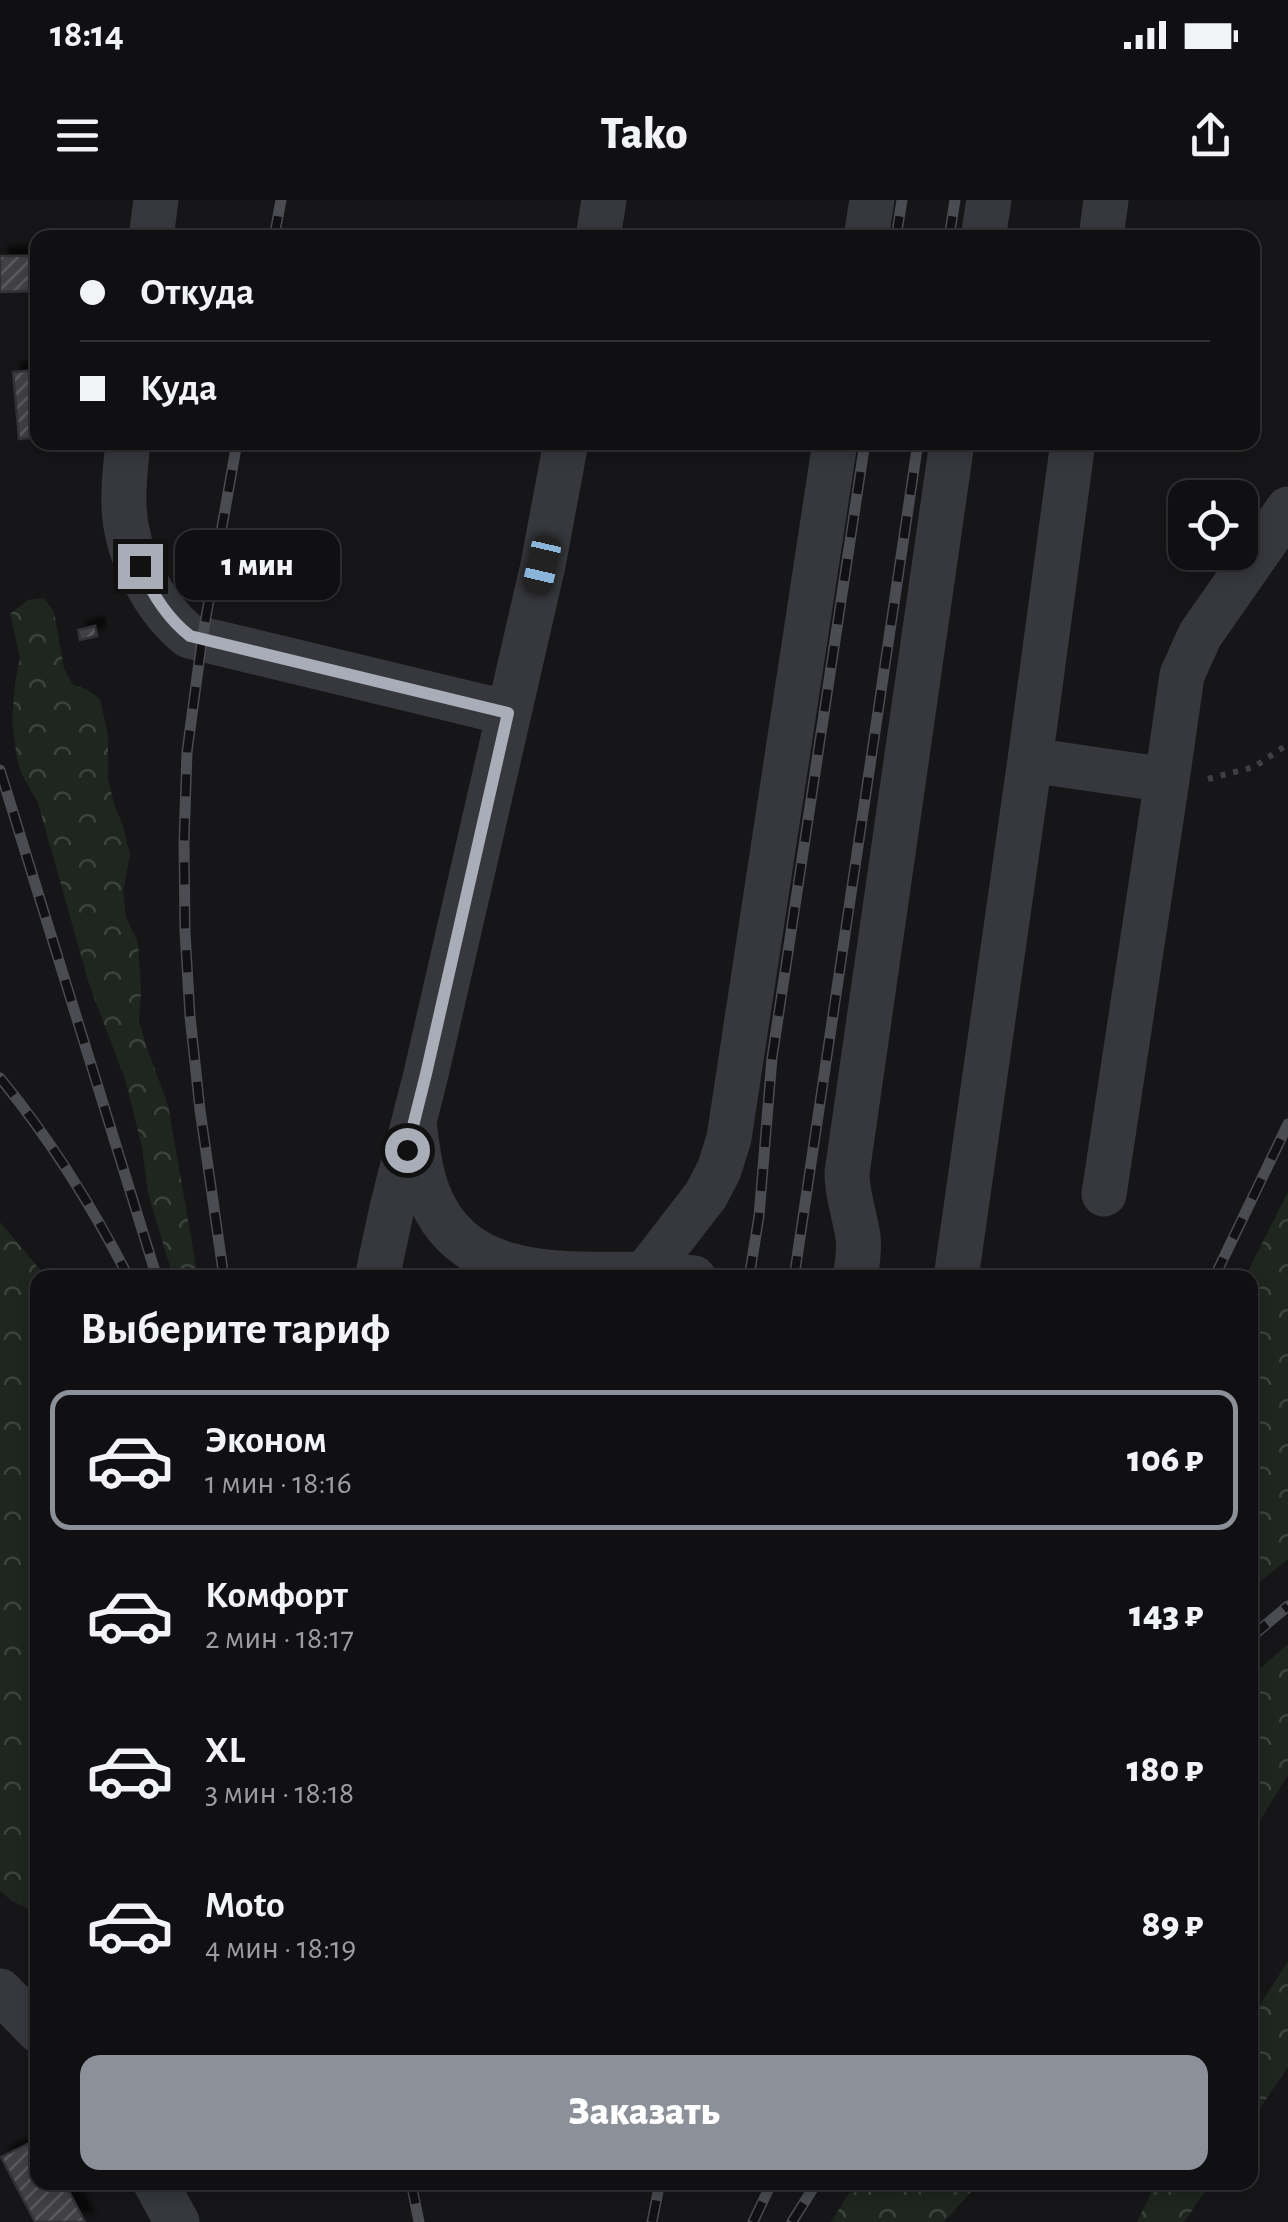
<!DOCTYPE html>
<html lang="ru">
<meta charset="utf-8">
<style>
body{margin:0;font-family:"Alegreya Sans",sans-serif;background:#1e1e20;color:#f1f3f6;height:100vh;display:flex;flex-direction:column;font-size:38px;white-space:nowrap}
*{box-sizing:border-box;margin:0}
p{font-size:32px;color:#9c9d9f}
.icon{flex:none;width:55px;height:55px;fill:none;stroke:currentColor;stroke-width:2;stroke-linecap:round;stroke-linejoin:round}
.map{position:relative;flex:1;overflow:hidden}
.panel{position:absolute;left:30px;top:1070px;width:1228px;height:920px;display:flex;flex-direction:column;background:#101012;border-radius:20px;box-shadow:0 5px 15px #0003,0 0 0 2px #303032}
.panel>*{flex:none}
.hud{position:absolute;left:30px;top:30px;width:1230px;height:220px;border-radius:20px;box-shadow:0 5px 15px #0003,0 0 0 2px #303032;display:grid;align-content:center;height:220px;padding:0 50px;background:#101012}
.buttons{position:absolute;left:1168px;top:280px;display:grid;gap:20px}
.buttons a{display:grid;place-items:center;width:90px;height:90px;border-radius:20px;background:#101012;box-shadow:0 5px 15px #0003,0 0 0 2px #303032;font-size:50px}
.end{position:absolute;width:45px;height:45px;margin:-22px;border:12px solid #a8adb8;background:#111;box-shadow:0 0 0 5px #111}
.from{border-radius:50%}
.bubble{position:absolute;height:70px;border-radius:20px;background:#101012;box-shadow:0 5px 15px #0003,0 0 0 2px #303032;font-size:32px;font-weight:800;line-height:70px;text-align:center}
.car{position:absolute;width:30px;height:60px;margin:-30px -15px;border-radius:12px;box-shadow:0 0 8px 2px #0007;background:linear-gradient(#222 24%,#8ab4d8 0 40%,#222 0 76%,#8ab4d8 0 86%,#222 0)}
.hud b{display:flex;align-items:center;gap:35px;height:95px;font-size:38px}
.hud b+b{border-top:2px solid #303032}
.hud i{width:25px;height:25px;background:#f1f3f6}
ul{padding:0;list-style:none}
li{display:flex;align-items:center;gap:30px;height:140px;margin:0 20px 15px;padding:0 30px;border:5px solid transparent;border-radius:20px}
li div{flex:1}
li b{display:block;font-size:38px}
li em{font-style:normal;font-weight:800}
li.current{border-color:#8c9099}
li>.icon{width:90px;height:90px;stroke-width:1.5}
h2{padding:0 50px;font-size:45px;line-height:120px}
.action{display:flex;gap:20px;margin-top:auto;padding:20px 50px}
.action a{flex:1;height:115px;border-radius:20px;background:#8c9099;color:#fff;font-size:40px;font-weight:800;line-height:115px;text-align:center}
.status{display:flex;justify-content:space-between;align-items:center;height:70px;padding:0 50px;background:#101012;direction:ltr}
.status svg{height:28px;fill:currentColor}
header{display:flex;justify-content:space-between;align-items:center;height:130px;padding:0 50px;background:#101012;font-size:45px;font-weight:800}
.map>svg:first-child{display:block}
.forest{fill:url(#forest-crowns)}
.building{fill:url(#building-hatch);stroke:#303034;stroke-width:2.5;filter:url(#shadow)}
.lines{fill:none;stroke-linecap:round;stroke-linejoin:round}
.path{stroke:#3d3f44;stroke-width:6;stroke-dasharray:5 8;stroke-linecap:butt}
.minor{stroke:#37383d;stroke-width:45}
.rail-casing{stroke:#4a4c52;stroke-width:11}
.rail{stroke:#111113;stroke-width:8;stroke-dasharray:22;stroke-linecap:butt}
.route{stroke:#a8adb8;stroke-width:12}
</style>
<div class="status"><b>18:14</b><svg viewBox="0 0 49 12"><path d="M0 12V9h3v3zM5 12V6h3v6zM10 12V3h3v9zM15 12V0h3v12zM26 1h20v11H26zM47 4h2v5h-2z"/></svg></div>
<header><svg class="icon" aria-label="menu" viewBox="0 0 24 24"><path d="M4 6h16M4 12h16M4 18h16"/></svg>Tako<svg class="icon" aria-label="share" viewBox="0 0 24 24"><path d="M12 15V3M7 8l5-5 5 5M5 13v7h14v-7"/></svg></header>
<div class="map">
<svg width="1288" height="2022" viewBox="0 0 1288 2022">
<defs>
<pattern id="forest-crowns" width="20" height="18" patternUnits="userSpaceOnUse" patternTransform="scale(2.5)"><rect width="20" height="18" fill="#1e261f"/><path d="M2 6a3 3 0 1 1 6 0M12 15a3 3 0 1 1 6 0" fill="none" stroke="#3c433d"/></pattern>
<pattern id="building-hatch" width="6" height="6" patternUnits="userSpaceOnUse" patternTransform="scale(2.5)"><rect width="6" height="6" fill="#404145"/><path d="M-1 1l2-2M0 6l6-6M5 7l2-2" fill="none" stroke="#595a5e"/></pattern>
<filter id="shadow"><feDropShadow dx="9" dy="-9" stdDeviation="2.5" flood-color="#0009"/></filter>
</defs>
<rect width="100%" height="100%" fill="#161618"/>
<!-- forest -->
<path class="forest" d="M44 398 54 412 64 468 73 485 86 489 100 499 108 535V578L114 604 123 626 130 655 123 691 126 717 138 743 141 791 139 821 146 845 168 905 198 1077H173L148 993 142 947 125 879 89 784 38 603 21 573 17 558 12 522 15 483 20 458 10 414 28 400Z
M1288 992V1359L1250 1390V1078L1245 1077Z
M0 1022 46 1077 38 1078 37 1713 12 1701 0 1691Z
M1288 1444V1575L1250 1637V1477Z
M1288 1761V1867L1250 1923V1820Z
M856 1982H979V1983L944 2022H831Z
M1156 1983V1982L1211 1983 1184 2022H1137Z"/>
<!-- building -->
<path class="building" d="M0 56H38V91L0 92Z
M38 170V237L19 239 13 172Z
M95 426 97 436 80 440 78 430Z
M38 1939V1982H64L85 2022H35L1 1957Z"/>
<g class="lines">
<!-- path -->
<path class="path" d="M1208 579 1254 567 1288 544"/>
<!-- minor -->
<path class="minor" d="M151 38 156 0
M598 38 604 0
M866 38 872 0
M983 38 989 0
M1101 38 1106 0
M128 242C126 263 123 284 124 305 125 352 153 407 189 436L508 513
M1030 560 1167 580 1182 475 1200 435 1288 309
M414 922C417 945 419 968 427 990 460 1084 563 1074 645 1074L706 995 719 970 729 938 835 242
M1104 994 1167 580
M377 1078 392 1008 426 874 543 365 566 242
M642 1078 645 1074 694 1078
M855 1078C857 1064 860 1051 858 1037 855 1015 847 996 847 973L952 242
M956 1078 1030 560 1073 242
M0 1791 38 1830
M155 1982 177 2022"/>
<defs>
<path id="rail" d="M274 38 281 0
M896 38 902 0
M949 38 955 0
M0 570 157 1078
M0 878C51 940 92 1006 129 1078
M224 1078 200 910 190 816 185 732 184 642 187 552 202 440 237 242
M749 1078 759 1016 772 858 865 242
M794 1078 918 242
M1214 1078 1288 924
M1250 1438 1288 1406
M411 1982 419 2022
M652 2022 660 1982
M753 2022 772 1982
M792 2022 817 1982"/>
</defs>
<!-- rail casing -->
<use href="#rail" class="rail-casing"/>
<!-- rail -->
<use href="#rail" class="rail"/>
</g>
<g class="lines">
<!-- route -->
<path class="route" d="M140 366C151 392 167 418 190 436L508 513 426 874 407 950"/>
</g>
</svg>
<div class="buttons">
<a><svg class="icon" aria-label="locate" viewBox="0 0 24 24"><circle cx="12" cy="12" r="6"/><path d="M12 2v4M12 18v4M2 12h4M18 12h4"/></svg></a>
</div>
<i class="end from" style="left:407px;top:950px"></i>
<i class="end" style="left:140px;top:366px"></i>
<div class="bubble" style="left:175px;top:330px;width:165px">1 мин</div>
<i class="car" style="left:542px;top:365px;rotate:193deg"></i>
<div class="hud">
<b><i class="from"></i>Откуда</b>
<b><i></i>Куда</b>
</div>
<section class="panel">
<h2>Выберите тариф</h2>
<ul>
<li class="current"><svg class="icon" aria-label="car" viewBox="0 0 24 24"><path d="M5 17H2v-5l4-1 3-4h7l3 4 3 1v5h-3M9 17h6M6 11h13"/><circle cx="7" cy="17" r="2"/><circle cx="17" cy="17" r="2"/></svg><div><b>Эконом</b><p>1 мин · 18:16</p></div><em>106 ₽</em></li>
<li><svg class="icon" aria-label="car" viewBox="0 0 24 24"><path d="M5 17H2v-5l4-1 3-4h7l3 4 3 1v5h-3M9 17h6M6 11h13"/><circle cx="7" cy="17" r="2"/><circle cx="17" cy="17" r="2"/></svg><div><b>Комфорт</b><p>2 мин · 18:17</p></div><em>143 ₽</em></li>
<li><svg class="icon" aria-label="car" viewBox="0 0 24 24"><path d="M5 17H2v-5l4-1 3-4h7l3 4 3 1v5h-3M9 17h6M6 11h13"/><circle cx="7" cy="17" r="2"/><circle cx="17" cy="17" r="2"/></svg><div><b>XL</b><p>3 мин · 18:18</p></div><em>180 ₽</em></li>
<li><svg class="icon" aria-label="car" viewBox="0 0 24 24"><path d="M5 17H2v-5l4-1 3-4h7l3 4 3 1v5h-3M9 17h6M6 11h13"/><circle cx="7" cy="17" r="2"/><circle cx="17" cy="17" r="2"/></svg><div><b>Moto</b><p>4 мин · 18:19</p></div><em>89 ₽</em></li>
</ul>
<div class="action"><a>Заказать</a></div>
</section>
</div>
